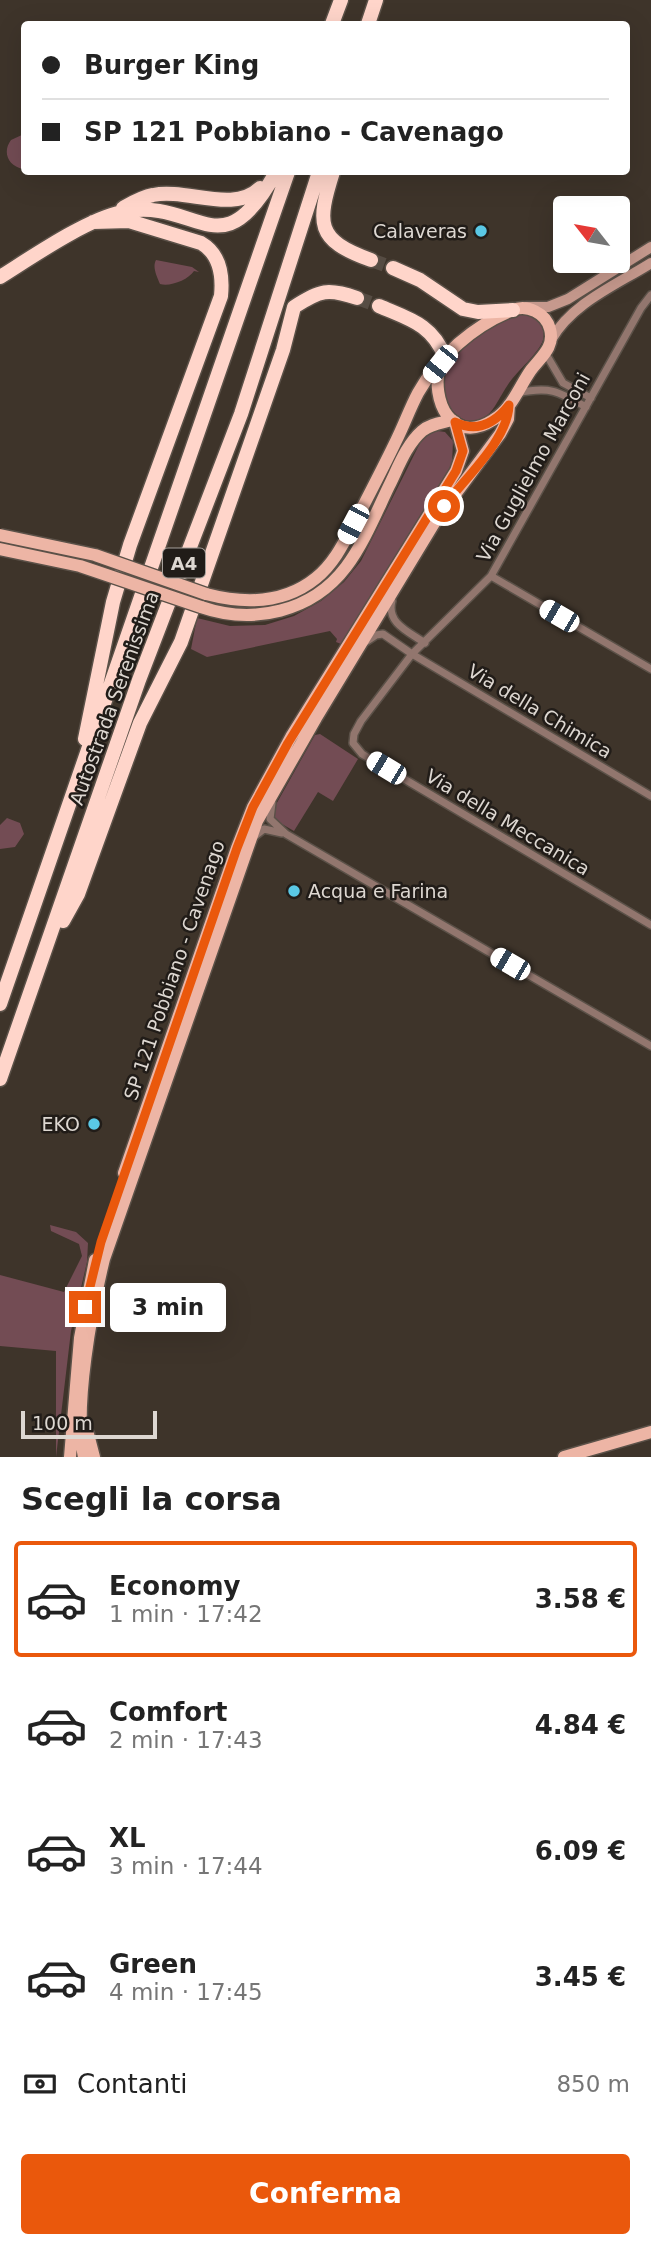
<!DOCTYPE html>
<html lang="it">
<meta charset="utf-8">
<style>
body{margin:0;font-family:"DejaVu Sans",sans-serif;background:#f2f2f2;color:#222;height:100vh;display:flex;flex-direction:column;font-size:26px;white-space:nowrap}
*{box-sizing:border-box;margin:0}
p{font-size:23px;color:#767676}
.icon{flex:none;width:38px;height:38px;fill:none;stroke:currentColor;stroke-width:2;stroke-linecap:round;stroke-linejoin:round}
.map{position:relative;height:1457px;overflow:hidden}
.details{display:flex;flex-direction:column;background:#fff;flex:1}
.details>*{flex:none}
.banner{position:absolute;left:21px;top:21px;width:609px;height:154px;border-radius:7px;box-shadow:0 7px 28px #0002;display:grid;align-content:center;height:154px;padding:0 21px;background:#fff}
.needle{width:46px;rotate:301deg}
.controls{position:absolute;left:553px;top:196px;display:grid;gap:14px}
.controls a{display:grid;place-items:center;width:77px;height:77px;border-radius:7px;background:#fff;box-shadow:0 7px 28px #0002;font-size:35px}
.scale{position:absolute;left:21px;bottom:18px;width:136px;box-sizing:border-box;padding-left:7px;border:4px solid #ddd7d1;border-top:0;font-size:19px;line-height:24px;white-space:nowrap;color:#ddd7d1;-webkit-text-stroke:5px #211c18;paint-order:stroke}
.end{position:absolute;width:32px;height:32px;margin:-16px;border:9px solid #ea580c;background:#fff;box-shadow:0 0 0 4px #fff}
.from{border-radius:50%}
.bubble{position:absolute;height:49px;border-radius:7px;background:#fff;box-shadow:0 7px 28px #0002;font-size:23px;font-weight:700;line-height:49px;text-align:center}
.car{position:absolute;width:21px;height:42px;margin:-21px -10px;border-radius:9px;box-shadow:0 0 5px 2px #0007;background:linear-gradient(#fff 24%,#345 0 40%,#fff 0 76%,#345 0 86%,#fff 0)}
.banner b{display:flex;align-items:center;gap:24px;height:66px;font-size:26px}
.banner b+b{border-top:2px solid #e0e0e0}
.banner i{width:18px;height:18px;background:#222}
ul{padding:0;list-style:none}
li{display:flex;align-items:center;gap:21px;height:116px;margin:0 14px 10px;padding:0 7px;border:4px solid transparent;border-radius:7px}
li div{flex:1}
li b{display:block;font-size:26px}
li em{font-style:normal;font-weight:700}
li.on{border-color:#ea580c}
li>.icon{width:63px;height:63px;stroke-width:1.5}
h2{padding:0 21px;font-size:32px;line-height:84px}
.pay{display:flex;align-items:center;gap:18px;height:77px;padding:0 21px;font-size:26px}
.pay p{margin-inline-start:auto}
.action{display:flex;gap:14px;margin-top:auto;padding:14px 21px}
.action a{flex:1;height:80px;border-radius:7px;background:#ea580c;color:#fff;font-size:28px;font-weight:700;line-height:80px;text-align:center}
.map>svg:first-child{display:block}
.green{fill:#734c54}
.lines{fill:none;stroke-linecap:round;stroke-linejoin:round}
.highway-tunnel{stroke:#564c43;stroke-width:14;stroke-dasharray:14 7;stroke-linecap:butt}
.street-casing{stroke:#5b5148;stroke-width:10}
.secondary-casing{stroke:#5b5148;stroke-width:13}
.primary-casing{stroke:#5b5148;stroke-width:15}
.highway-casing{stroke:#5b5148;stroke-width:17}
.street{stroke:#92766e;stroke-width:7}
.secondary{stroke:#c6998d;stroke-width:10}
.primary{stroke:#edb5a5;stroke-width:12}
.highway{stroke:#ffd5ca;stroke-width:14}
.primary-bridge-casing{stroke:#5b5148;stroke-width:15;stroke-linecap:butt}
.primary-bridge{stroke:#edb5a5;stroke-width:12}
.route{stroke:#ea580c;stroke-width:9}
.poi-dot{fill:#5ac8e5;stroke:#211c18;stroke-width:2.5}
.labels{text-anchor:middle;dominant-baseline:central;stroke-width:5;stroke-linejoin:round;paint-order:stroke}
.shield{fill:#211c18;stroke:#a59f9a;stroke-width:2}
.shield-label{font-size:18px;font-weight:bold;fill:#ddd7d1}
.poi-label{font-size:19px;fill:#ddd7d1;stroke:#211c18;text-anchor:end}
.street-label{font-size:19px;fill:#ddd7d1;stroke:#211c18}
</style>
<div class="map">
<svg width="651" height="1457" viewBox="0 0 651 1457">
<rect width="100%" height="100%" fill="#3e342a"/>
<!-- green -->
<path class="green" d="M24 134V168L23 169C8 166 2 152 11 140Z
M156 260 192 267 199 272 194 271C188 280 170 287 160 284 157 277 152 267 156 260Z
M517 314C532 313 547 324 543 340 539 353 517 371 509 383 504 390 500 398 495 406 475 437 444 416 444 384 444 377 443 370 447 364 462 340 493 326 517 314Z
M438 431 445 432 453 441 452 464 341 644 336 642 337 639 330 631 207 657 191 649 197 618 230 626 265 625 294 616 321 601 344 582 361 561 421 441 427 434Z
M320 734 358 759 333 801 318 792 294 831 275 820 274 808 315 735Z
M7 818 20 823 24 834 15 847 0 849V825Z
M50 1225 76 1232 88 1243 87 1262 71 1331 56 1457V1351L0 1346V1275L64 1292 82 1256 79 1244 51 1231Z"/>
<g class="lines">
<!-- highway-tunnel -->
<path class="highway-tunnel" d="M371 260 393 268
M357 298 379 306"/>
<defs>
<path id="street" d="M651 295 641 308 491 576 412 654 361 721 354 734 353 743 362 754 651 925
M546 354 563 383 591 398
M518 393C549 386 558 391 586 407
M491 576 651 669
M392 601C386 623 409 632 425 643
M367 641 376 635 383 634 412 654 651 796
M272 803 270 819 286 834 651 1046
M255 836 264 829 282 833"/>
<path id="secondary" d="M527 307H548L568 299 651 247
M551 340C572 303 616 285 651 263"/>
<path id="primary" d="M206 594C244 604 284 604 316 578 336 562 346 538 358 516 371 491 384 466 396 441 404 425 410 408 418 393 438 357 474 325 513 310 527 304 546 313 550 329 555 347 541 357 531 370 519 387 512 409 493 420 452 446 430 401 440 364
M201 607C253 625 312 612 346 567 364 543 376 513 389 486 398 468 406 445 422 431 430 424 441 423 452 420
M124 1173 237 848 253 807 291 737 456 471 463 451 455 422
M88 1434 94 1457
M70 1457 80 1338 95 1260
M84 1457C73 1408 92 1308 104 1259L257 821 316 718 436 520 500 434 508 419 509 405
M564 1457 651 1432"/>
<path id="highway" d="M332 24 341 0
M368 24 376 0
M333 172C317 223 315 240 371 260
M123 208C132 203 142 197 153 195 187 188 233 214 260 188
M393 268 420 280 463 309 478 312 513 310
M0 277C32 257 87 219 122 212 198 196 220 274 276 172
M379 306C409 319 432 324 445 357
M85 739 113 602 130 545 221 296C223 276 220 254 201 243L129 221 93 222
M63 921 78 894 140 723 181 642 283 350 294 307C320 290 328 288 357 298
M0 1004 288 172
M0 1079 139 680 241 414 319 172"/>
</defs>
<!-- street casing -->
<use href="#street" class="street-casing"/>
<!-- secondary casing -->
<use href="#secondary" class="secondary-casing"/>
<!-- primary casing -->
<use href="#primary" class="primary-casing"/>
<!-- highway casing -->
<use href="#highway" class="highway-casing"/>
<!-- street -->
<use href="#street" class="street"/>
<!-- secondary -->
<use href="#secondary" class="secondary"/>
<!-- primary -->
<use href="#primary" class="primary"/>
<!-- highway -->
<use href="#highway" class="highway"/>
<defs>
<path id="primary-bridge" d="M0 535 95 555 206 594
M0 549 80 566 201 607"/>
</defs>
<!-- primary-bridge casing -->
<use href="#primary-bridge" class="primary-bridge-casing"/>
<!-- primary-bridge -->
<use href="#primary-bridge" class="primary-bridge"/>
</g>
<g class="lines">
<!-- route -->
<path class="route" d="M85 1307 101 1242 237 848 253 807 288 743 456 471 463 451 455 422C477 433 495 423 509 405 508 440 464 479 444 506"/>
</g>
<!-- markers -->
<g class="poi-dot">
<circle cx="481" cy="231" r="7"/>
<circle cx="294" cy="891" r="7"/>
<circle cx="94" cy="1124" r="7"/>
</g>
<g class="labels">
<!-- shield labels -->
<rect class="shield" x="163" y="548.5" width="42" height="29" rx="5"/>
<g class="shield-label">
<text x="184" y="563">A4</text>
</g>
<!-- poi labels -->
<g class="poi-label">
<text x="467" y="231">Calaveras</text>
<text x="308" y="891" text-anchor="start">Acqua e Farina</text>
<text x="80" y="1124">EKO</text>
</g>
<!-- street labels -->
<g class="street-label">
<text transform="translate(533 467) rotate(-61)">Via Guglielmo Marconi</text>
<text transform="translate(114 698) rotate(-70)">Autostrada Serenissima</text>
<text transform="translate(540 711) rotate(31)">Via della Chimica</text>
<text transform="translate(508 822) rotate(31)">Via della Meccanica</text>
<text transform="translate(174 970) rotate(-71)">SP 121 Pobbiano - Cavenago</text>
</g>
</g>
</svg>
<div class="controls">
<a><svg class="needle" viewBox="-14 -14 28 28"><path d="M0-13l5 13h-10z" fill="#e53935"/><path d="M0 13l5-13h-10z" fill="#767676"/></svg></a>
</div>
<div class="scale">100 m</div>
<i class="end from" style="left:444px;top:506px"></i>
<i class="end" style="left:85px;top:1307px"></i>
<div class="bubble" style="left:110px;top:1283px;width:116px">3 min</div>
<i class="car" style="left:440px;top:364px;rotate:219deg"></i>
<i class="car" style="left:353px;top:524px;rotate:208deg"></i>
<i class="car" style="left:559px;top:616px;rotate:300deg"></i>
<i class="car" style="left:386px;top:768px;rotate:301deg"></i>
<i class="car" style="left:510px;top:964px;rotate:300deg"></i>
<div class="banner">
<b><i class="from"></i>Burger King</b>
<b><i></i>SP 121 Pobbiano - Cavenago</b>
</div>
</div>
<section class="details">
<h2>Scegli la corsa</h2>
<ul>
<li class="on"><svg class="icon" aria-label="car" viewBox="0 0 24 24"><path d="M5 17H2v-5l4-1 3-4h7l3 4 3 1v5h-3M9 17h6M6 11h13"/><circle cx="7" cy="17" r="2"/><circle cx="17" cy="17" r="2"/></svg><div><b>Economy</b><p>1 min · 17:42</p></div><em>3.58 €</em></li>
<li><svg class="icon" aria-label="car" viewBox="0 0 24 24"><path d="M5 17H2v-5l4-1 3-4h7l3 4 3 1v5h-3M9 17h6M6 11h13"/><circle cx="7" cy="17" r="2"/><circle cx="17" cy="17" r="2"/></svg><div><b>Comfort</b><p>2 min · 17:43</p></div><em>4.84 €</em></li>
<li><svg class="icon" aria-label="car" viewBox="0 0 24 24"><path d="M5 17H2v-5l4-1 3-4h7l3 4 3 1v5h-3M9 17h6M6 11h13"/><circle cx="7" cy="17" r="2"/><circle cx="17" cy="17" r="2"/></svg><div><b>XL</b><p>3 min · 17:44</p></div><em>6.09 €</em></li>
<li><svg class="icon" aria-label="car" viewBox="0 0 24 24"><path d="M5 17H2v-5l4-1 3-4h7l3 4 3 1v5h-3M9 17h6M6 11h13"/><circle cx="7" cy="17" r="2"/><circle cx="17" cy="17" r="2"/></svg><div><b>Green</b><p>4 min · 17:45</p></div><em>3.45 €</em></li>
</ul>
<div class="pay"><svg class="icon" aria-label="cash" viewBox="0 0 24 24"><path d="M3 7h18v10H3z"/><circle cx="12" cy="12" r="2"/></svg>Contanti<p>850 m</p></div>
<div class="action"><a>Conferma</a></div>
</section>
